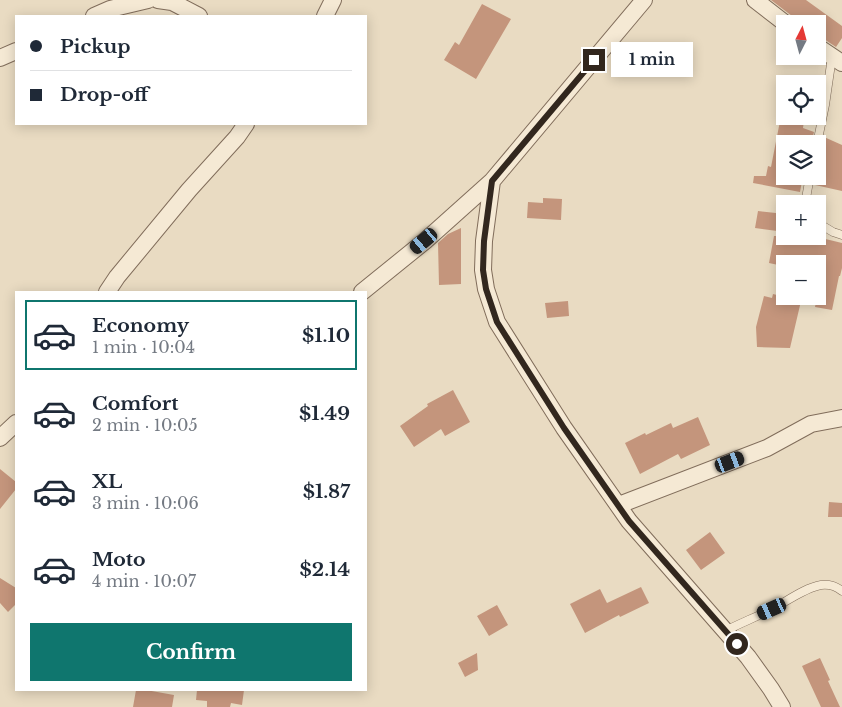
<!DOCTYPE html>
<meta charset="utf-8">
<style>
body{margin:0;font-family:"Libre Baskerville",serif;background:#f2f2f3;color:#1f2937;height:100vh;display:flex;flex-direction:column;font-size:19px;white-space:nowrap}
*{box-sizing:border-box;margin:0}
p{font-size:16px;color:#747a83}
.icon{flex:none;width:28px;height:28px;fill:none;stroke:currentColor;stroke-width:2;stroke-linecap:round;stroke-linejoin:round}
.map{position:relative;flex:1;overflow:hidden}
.details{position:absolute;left:15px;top:291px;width:352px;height:400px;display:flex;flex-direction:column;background:#fff;border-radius:0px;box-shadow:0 2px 12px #0003}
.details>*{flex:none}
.banner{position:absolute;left:15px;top:15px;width:352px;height:110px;border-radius:0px;box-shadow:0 2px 12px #0003;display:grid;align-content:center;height:110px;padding:0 15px;background:#fff}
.needle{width:32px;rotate:6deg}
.tools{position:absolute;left:776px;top:15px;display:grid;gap:10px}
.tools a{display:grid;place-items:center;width:50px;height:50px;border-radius:0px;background:#fff;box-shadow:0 2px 12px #0003;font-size:25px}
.end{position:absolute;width:22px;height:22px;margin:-11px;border:6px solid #32271e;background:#fff;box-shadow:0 0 0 2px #fff}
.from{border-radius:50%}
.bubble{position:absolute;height:35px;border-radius:0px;background:#fff;box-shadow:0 2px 12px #0003;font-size:16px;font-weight:700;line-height:35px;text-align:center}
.car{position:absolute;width:15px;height:30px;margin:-15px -8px;border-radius:6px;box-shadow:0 0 4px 1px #0007;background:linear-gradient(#222 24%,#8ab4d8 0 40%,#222 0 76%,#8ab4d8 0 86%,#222 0)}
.banner b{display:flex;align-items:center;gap:18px;height:48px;font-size:19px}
.banner b+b{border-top:1px solid #e0e1e3}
.banner i{width:12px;height:12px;background:#1f2937}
ul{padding:9px 0 0;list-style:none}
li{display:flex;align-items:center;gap:15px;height:70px;margin:0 10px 8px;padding:0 5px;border:2px solid transparent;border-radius:0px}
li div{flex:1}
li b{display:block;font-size:19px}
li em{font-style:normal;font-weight:700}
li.on{border-color:#0f766e}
li>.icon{width:45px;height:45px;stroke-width:1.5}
.action{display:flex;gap:10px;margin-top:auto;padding:10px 15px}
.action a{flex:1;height:58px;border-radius:0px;background:#0f766e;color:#fff;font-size:20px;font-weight:700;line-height:58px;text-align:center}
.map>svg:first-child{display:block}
.building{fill:#c4957c}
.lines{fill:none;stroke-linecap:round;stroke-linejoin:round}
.service-casing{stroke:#816d5b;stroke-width:9}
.minor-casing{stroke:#816d5b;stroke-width:18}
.service{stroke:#f5e9d4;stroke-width:8}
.minor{stroke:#f5e9d4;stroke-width:16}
.route{stroke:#32271e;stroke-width:6}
</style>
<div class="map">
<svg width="842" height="707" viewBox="0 0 842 707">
<rect width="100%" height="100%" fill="#e9dbc2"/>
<!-- building -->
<path class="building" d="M771 0H806L842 26V38L836 47 824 39 818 37V24H797L792 16Z
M482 4 511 19 476 79 444 60 455 42 459 45Z
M781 116 804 121 803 128 814 132 811 144H785V176H803L800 192 753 183 754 176H766L768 166 771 167Z
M824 137 842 145V191L815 185 825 144H823Z
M543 198 562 199 561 220 527 218 528 202 543 203Z
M758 211 785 214V232L755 228Z
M461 228V284L439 285 438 243 448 234Z
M774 236H813L842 243V268L840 276H839L832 310 815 307 822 272 818 271V264H783V266L769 263Z
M773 294 801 301 790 348 757 347 756 327 764 296 772 298Z
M568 301 569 316 547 318 545 303Z
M453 390 470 422 445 436 441 429 414 447 400 426 428 406 427 404Z
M698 417 710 445 681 459 678 454 640 474 625 443 645 433 646 435 671 423 673 428Z
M0 469 16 482V489L0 509Z
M829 502 842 503V517H828Z
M710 532 725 553 701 570 686 550Z
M0 578 16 588V604L8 612 0 603Z
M641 587 649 603 620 617 619 615 585 633 570 604 600 589 607 603Z
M497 605 508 625 489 636 477 616Z
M477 653 478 670 465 677 458 663Z
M820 658 830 680 828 681 840 707H821L802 666Z
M136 690H146L174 695 172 707H133Z
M197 690H244L242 705 231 703 230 707H207V701L196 700Z"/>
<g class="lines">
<defs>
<path id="service" d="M817 144 825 105 832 57
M805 204 810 176
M818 223 833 232 842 235
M725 631C741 623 756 617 772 609 786 602 804 588 821 585 829 584 836 586 842 591"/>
<path id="minor" d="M158 0 172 2 199 16
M755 0 786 24
M94 16 110 9 148 0
M325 16 333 0
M818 47 842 63
M0 58 16 51
M492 181 484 241 483 270 486 289 497 322 564 428 629 521 748 657 771 689 782 707
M107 292 117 277 189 190 237 137 246 124
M362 292 425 241 492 181 644 0
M0 438 16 423
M619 505 767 448 811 424 842 418"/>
</defs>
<!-- service casing -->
<use href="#service" class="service-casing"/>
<!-- minor casing -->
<use href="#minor" class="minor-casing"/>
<!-- service -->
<use href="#service" class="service"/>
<!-- minor -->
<use href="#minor" class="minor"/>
</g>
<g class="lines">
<!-- route -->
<path class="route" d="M594 60 492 181 484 241 483 270 486 289 497 322 564 428 629 521 737 644"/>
</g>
</svg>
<div class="tools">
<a><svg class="needle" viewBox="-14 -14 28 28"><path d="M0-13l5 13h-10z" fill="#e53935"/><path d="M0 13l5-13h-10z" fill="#747a83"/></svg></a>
<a><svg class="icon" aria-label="locate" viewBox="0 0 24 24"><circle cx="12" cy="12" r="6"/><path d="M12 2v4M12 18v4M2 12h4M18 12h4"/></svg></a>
<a><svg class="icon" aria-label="layers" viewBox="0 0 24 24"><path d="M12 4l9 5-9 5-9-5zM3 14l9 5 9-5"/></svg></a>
<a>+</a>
<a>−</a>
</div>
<i class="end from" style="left:737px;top:644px"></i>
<i class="end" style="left:594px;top:60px"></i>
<div class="bubble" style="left:611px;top:42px;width:82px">1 min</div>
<i class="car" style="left:424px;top:241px;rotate:230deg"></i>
<i class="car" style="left:730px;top:462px;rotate:69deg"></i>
<i class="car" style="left:772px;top:609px;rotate:246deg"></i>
<div class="banner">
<b><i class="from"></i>Pickup</b>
<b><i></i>Drop-off</b>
</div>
<section class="details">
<ul>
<li class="on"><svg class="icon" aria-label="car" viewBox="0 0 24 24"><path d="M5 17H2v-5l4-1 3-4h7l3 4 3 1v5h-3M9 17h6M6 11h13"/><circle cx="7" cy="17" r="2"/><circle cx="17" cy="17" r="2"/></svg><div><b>Economy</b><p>1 min · 10:04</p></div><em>$1.10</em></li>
<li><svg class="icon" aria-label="car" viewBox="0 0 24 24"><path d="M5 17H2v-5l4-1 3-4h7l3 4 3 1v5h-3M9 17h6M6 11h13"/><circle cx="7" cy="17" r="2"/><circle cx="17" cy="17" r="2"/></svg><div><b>Comfort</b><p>2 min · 10:05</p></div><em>$1.49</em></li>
<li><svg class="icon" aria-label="car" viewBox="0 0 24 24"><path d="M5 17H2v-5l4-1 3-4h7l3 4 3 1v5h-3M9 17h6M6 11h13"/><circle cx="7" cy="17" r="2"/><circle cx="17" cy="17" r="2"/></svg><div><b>XL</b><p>3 min · 10:06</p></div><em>$1.87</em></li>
<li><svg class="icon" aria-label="car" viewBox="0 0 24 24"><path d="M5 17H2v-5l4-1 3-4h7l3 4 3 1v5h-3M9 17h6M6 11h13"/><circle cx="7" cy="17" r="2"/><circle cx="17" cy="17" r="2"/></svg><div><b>Moto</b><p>4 min · 10:07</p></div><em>$2.14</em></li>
</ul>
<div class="action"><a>Confirm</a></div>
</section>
</div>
